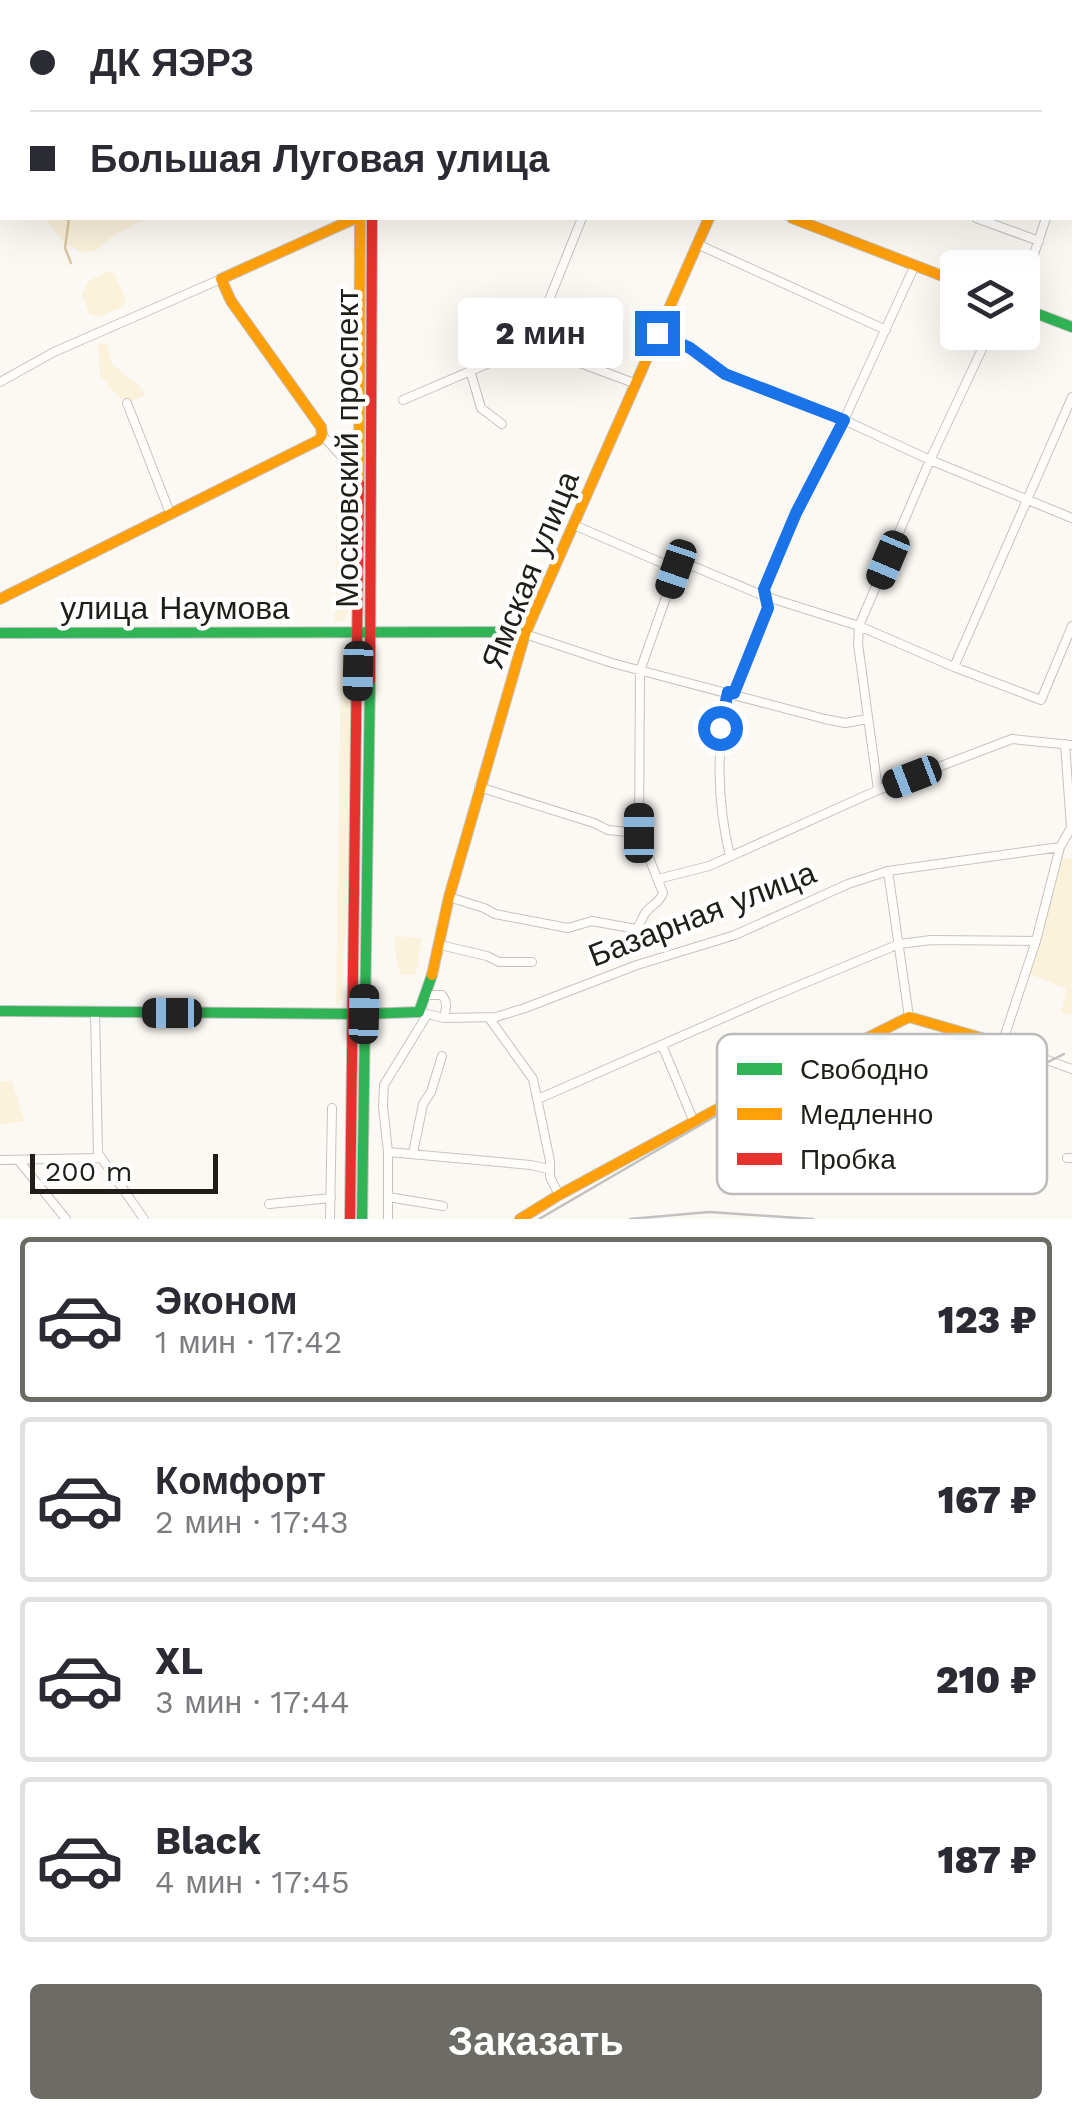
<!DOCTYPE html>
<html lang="ru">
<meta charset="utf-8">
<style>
body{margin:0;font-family:"Work Sans",sans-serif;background:#f2f2f3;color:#2b2b33;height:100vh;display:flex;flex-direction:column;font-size:38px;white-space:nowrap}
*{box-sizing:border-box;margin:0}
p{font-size:32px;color:#7c7c81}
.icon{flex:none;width:55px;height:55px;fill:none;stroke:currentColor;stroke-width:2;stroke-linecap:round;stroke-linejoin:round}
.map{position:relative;height:1219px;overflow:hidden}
.drawer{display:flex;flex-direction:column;background:#fff;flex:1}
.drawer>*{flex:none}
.hud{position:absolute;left:0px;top:0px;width:1072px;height:220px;box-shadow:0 10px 40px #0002;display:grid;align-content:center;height:220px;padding:0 30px;background:#fff}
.tools{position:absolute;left:940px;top:250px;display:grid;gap:20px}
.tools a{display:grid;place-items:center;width:100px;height:100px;border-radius:10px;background:#fff;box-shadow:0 10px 40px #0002;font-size:50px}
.scale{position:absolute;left:30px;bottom:25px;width:188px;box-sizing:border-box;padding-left:10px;border:5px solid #201e18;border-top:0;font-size:28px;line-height:35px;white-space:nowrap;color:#201e18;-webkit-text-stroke:8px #fff;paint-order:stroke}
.end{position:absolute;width:45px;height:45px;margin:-22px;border:12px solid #1a73e8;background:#fff;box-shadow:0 0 0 5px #fff}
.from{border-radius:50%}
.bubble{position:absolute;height:70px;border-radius:10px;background:#fff;box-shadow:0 10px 40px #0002;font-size:32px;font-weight:800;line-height:70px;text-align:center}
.car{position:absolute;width:30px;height:60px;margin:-30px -15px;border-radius:12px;box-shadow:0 0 8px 2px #0007;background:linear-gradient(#222 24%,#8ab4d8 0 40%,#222 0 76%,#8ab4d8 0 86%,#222 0)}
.hud b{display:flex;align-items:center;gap:35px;height:95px;font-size:38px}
.hud b+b{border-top:2px solid #e1e1e2}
.hud i{width:25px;height:25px;background:#2b2b33}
ul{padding:18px 0 0;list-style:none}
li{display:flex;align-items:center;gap:30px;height:165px;margin:0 20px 15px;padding:0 10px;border:5px solid #e1e1e2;border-radius:10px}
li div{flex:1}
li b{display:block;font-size:38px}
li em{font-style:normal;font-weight:800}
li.active{border-color:#6d6b65}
li>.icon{width:90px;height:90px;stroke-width:1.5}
.action{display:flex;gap:20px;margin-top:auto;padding:20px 30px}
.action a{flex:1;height:115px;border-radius:10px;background:#6d6b65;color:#fff;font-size:40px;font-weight:800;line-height:115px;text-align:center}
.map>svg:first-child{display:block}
.green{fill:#fbf2dc}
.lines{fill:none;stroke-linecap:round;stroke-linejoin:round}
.stream{stroke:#d9c8a1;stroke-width:2.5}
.street-casing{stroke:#c6c3be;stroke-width:10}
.fast-casing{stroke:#c6c3be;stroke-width:12}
.slow-casing{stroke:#c6c3be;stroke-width:12}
.jam-casing{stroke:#c6c3be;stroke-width:12}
.street{stroke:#fffefd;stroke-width:8}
.fast{stroke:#30b455;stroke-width:10}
.slow{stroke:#ff9f0a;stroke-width:10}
.jam{stroke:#e5322d;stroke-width:10}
.rail{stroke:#c2c1bf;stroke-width:2.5}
.route{stroke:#1a73e8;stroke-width:12}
.labels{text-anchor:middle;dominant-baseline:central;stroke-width:9;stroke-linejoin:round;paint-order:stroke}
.street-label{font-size:32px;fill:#201e18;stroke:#fff}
.key{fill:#fff;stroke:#bcbcba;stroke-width:2.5}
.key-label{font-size:28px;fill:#201e18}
</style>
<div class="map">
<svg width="1072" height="1219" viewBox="0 0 1072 1219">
<rect width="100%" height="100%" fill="#fcf9f4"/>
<!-- green -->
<path class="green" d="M46 218H150C136 223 120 231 108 240 103 243 100 248 95 250 75 259 54 233 46 218Z
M107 271 115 274 125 298 124 306 99 317 89 314 82 294 89 281Z
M107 343 112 364 141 387 146 395 125 404 100 376 98 344Z
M337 476H353L348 613 343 621H335Z
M341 646 349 647 354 654 347 920 344 946 343 997 336 1006Z
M1063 857 1072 859V1015L1061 1013 1066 989 1030 974Z
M395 936 422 938 416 975H401L396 960Z
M12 1081 24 1121 0 1125V1082Z"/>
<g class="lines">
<!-- stream -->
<path class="stream" d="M973 0 986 2
M104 2 106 0
M1070 39 1072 40
M69 218 65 248 71 263"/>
<defs>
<path id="street" d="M636 2 638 0
M792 2 793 0
M903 2 904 0
M1070 88H1072
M1070 139 1072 133
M976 218 1039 241
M697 244 886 330
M1022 290 1046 218
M657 333 690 348 725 374 844 420 930 460 1072 518
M531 345 582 218
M470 370 481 408 502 424
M0 382 54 352 221 279
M403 400 531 345 634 383
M127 403 170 513
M322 435 345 460V470
M574 525 676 569 686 566 695 567 764 596 859 626 954 667 1041 700 1072 626
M525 634 612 663 825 719 845 723 867 719
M954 667 1072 397
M728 692C716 745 717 803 730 856
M734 693 767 608 764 589 776 560 797 513 844 420 915 265
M1065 744 1071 828 1060 847 1036 941 1002 1044 1072 1069
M479 787 594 823 608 830 639 833
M878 790 858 644 859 626 930 460 990 332
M888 871 909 1017
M658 879 709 866 878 790 1012 739 1072 745
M449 897 484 908 495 914 568 928 592 921 636 929C642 923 641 918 646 912 652 904 659 904 663 893L639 833 640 671 676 569
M440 945 487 956 499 962H532
M426 995H442C448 1002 446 1009 444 1018
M95 1012 98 1153 144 1219
M419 1012 444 1018 496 1017 525 1008 637 965 735 935 848 884 888 871 1060 847
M489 1018 533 1079 550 1161V1177L559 1195
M662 1045 694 1122
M538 1099 764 1000 899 944 931 940 1036 941
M388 1152 531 1165 548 1169
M413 1153 423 1104 431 1092 442 1056
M1067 1158H1072
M0 1160 100 1158
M19 1161 66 1219
M388 1197 443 1206
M269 1204 331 1198
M330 1219 332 1108
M388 1219V1152L383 1106 384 1085 427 1015 423 1013"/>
<path id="fast" d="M358 0V2
M369 0V2
M1022 308 1072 327
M0 633 517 632 525 634
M0 1011 363 1014 419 1012 432 975
M362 1219 370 680"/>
<path id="slow" d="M792 218 958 282
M359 483 360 218
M0 599 319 440 322 435 321 427 231 301 221 279 356 218
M432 975 449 897 525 634 709 218
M520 1219 559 1195 769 1081 829 1057 909 1017 1002 1044"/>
<path id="jam" d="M370 680 372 218
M350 1219 359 483"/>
</defs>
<!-- street casing -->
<use href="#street" class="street-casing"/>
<!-- fast casing -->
<use href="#fast" class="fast-casing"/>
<!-- slow casing -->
<use href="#slow" class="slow-casing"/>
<!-- jam casing -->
<use href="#jam" class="jam-casing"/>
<!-- street -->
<use href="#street" class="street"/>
<!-- fast -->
<use href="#fast" class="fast"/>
<!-- slow -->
<use href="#slow" class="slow"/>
<!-- jam -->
<use href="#jam" class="jam"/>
<!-- rail -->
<path class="rail" d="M539 1219 721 1113 789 1081 823 1074 935 1085 977 1087 1012 1080 1064 1054
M630 1219 709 1212 813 1219"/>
</g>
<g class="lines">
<!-- route -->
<path class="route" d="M657 333 690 348 725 374 844 420 796 513 764 589 768 608 734 693 728 692 720 728"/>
</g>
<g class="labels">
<!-- street labels -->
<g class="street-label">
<text transform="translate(347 448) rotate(-90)">Московский проспект</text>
<text transform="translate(530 570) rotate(-68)">Ямская улица</text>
<text x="175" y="608">улица Наумова</text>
<text transform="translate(702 914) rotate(-21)">Базарная улица</text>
</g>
</g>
<!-- legend -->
<rect x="717" y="1034" width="330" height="160" rx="15" class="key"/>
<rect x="737" y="1063" width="45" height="12" fill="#30b455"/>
<rect x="737" y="1108" width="45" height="12" fill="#ff9f0a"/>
<rect x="737" y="1153" width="45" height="12" fill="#e5322d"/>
<g class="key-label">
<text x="800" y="1079">Свободно</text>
<text x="800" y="1124">Медленно</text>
<text x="800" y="1169">Пробка</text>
</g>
</svg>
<div class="tools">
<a><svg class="icon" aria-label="layers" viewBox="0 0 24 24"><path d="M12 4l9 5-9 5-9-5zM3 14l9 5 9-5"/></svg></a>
</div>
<div class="scale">200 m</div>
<i class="end from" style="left:720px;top:728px"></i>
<i class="end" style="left:657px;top:333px"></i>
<div class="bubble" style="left:458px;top:298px;width:165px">2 мин</div>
<i class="car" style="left:888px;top:560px;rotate:203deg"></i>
<i class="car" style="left:676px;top:569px;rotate:199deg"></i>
<i class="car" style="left:358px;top:671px;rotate:181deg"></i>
<i class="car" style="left:912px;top:777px;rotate:249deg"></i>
<i class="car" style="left:639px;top:833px;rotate:0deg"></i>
<i class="car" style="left:172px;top:1013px;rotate:270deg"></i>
<i class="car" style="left:364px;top:1014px;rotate:1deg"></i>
<div class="hud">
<b><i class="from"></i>ДК ЯЭРЗ</b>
<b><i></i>Большая Луговая улица</b>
</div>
</div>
<section class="drawer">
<ul>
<li class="active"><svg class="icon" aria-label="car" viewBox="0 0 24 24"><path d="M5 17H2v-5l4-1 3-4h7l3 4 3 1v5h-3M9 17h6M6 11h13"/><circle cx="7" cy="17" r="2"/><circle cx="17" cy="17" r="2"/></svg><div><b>Эконом</b><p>1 мин · 17:42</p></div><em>123 ₽</em></li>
<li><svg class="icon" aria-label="car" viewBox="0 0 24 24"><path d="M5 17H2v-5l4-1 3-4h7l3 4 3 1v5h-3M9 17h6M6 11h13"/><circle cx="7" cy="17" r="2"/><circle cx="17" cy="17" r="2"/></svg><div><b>Комфорт</b><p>2 мин · 17:43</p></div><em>167 ₽</em></li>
<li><svg class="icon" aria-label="car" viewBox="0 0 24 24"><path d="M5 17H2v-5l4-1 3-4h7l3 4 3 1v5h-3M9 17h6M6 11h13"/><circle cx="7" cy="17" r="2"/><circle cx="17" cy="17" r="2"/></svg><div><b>XL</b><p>3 мин · 17:44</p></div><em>210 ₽</em></li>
<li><svg class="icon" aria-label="car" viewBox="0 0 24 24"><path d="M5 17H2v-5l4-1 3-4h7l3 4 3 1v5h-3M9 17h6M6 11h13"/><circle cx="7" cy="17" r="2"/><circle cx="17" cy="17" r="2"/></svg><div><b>Black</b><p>4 мин · 17:45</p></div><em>187 ₽</em></li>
</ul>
<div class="action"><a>Заказать</a></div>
</section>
